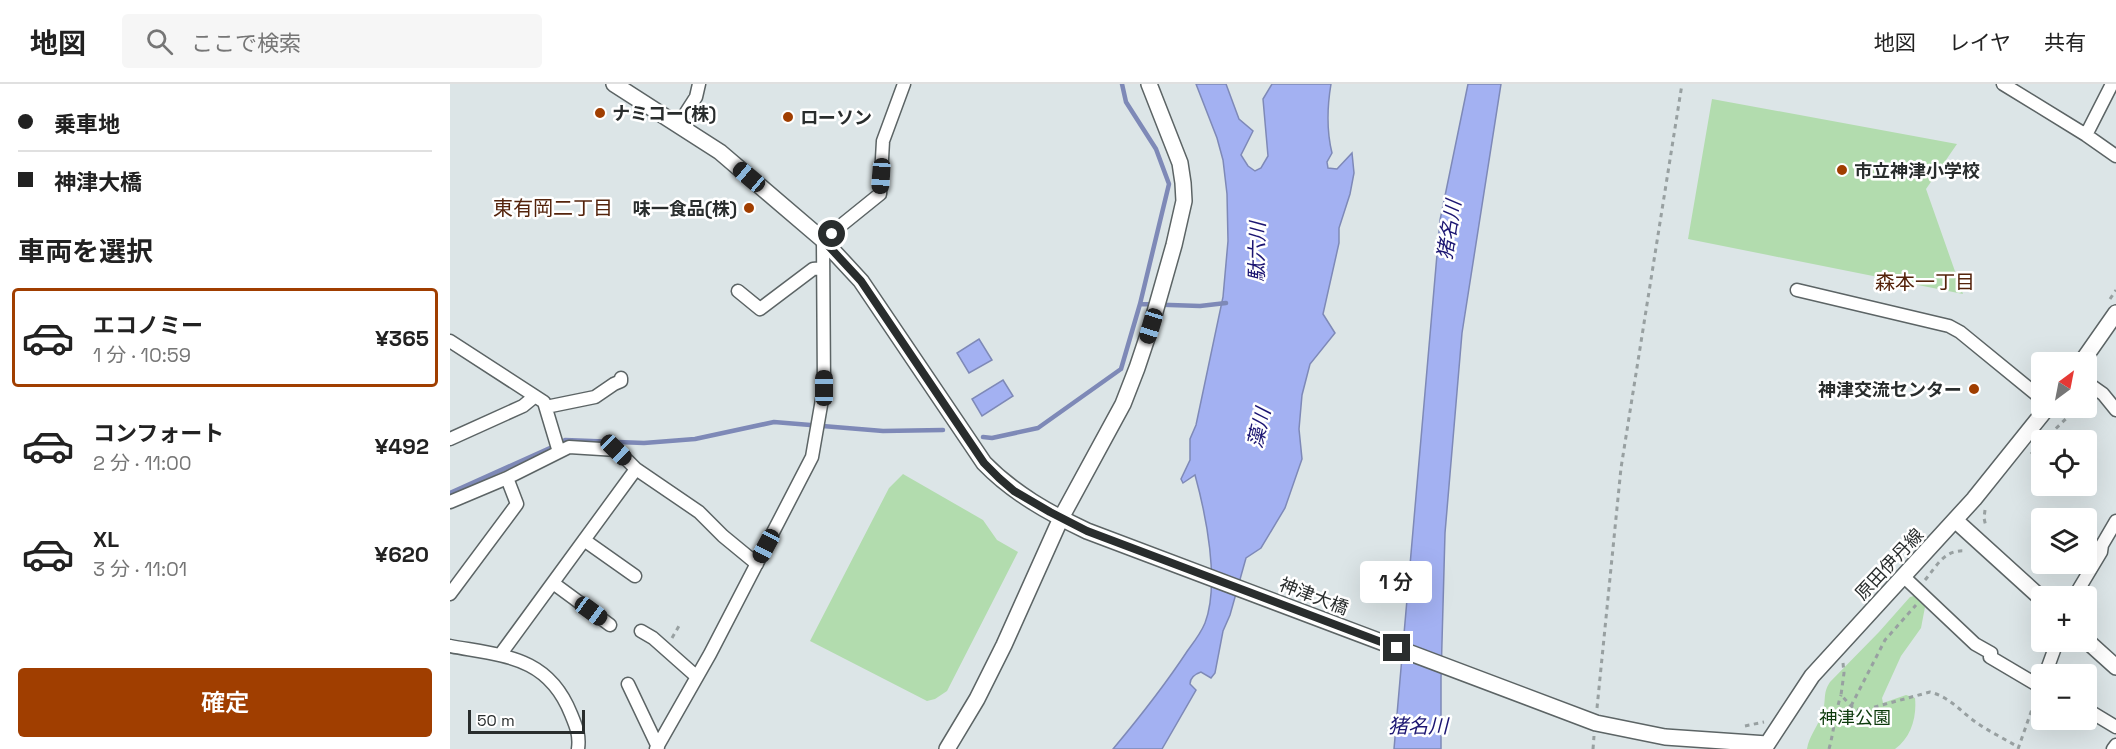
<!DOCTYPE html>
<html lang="ja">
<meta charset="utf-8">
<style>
body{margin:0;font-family:"Space Grotesk","Noto Sans JP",sans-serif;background:#f6f6f6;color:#222;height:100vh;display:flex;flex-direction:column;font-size:22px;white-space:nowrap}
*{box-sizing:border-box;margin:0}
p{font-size:20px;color:#767676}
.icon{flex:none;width:33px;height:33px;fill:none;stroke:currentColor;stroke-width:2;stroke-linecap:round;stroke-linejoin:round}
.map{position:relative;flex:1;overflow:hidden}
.details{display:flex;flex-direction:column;background:#fff;width:450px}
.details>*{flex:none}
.banner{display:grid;align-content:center;height:132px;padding:0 18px;background:#fff}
.needle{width:39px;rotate:32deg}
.fabs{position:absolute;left:1581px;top:268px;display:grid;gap:12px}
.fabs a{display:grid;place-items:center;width:66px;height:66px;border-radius:6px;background:#fff;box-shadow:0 6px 24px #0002;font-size:30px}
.scale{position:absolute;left:18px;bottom:15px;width:117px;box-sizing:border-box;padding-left:6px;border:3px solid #292d2d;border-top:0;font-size:16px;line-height:21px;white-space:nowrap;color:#292d2d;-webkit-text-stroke:4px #fff;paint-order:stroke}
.end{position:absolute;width:27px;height:27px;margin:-14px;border:8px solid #292d2d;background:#fff;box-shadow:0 0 0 3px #fff}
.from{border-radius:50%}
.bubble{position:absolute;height:42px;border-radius:6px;background:#fff;box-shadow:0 6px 24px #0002;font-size:20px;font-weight:600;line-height:42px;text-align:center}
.car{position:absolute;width:18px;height:36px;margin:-18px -9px;border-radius:8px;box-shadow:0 0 4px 2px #0007;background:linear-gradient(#222 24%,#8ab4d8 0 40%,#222 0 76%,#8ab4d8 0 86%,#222 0)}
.banner b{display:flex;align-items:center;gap:21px;height:57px;font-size:22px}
.banner b+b{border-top:2px solid #e0e0e0}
.banner i{width:15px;height:15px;background:#222}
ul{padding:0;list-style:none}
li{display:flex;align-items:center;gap:18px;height:99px;margin:0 12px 9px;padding:0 6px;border:3px solid transparent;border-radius:6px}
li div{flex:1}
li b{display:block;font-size:22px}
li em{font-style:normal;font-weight:600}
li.on{border-color:#a03e00}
li>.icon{width:54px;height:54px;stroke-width:1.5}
h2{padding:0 18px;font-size:27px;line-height:72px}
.cta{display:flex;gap:12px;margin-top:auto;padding:12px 18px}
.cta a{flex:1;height:69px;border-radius:6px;background:#a03e00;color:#fff;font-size:24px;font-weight:600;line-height:69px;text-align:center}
header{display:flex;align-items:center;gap:36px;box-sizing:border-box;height:84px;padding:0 30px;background:#fff;border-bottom:2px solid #e0e0e0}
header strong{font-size:28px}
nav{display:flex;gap:33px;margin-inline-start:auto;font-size:21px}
.search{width:420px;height:54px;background:#f6f6f6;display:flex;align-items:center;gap:15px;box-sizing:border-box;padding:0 21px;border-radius:6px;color:#767676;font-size:22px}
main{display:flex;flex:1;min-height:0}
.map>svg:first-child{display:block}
.green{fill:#b2dcae}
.water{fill:#a3b1f2;stroke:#7e89b7;stroke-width:1.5}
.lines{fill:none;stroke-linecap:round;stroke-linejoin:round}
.stream{stroke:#7e89b7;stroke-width:4.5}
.minor-casing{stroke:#5c6465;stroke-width:15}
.tertiary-casing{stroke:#5c6465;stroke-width:18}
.path{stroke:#98a0a1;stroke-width:3;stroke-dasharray:4.5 4.5;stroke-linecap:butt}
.minor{stroke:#fff;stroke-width:12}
.tertiary{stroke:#fff;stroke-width:15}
.route{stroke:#292d2d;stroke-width:8}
.poi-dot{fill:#a03e00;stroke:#fff;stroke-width:2}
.labels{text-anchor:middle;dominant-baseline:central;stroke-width:5;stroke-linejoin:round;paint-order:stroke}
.poi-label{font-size:18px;font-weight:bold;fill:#292d2d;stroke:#fff;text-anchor:start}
.street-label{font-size:18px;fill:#292d2d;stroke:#fff}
.park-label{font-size:18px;fill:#0c3a0b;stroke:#fff}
.neighbourhood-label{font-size:20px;fill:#54230b;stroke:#fff}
.water-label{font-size:20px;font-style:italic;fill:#1b1572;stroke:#fff}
</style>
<header>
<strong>地図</strong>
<div class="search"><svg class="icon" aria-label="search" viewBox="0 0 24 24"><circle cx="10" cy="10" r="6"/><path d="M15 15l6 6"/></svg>ここで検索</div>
<nav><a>地図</a><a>レイヤ</a><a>共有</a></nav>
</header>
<main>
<section class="details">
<div class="banner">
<b><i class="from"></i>乗車地</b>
<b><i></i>神津大橋</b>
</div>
<h2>車両を選択</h2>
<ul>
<li class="on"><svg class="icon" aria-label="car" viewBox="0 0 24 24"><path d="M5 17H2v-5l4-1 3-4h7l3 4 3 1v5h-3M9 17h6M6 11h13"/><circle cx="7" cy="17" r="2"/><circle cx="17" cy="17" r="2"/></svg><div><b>エコノミー</b><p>1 分 · 10:59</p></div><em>¥365</em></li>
<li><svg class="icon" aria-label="car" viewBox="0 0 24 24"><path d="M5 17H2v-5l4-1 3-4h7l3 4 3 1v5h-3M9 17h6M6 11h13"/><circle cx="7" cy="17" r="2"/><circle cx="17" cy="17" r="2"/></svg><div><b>コンフォート</b><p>2 分 · 11:00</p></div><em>¥492</em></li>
<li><svg class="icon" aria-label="car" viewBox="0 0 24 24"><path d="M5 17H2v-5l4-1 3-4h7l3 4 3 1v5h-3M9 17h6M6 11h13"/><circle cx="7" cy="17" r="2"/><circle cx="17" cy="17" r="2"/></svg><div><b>XL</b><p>3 分 · 11:01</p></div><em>¥620</em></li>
</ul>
<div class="cta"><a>確定</a></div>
</section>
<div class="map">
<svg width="1666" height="665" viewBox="0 0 1666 665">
<rect width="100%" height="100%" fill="#dce5e7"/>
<!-- green -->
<path class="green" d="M1262 15 1507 60 1476 105 1513 210 1238 155Z
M453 390 533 436 547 456 568 468 497 607 485 615 477 617 360 557 439 404Z
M1464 512 1475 523 1471 544 1451 572 1432 614 1433 619 1456 611 1465 614C1467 633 1461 654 1445 665H1357C1359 652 1368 642 1372 630 1377 617 1372 610 1380 598L1429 548 1460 513Z"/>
<!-- water -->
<path class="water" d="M746 0H776L789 35 803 47 791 71 798 82 805 87 811 84 818 72 813 15 822 0H881C877 24 876 45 882 69L877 78 878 84 887 85 902 69 904 89 900 110 889 144V159L873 230 885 249 860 280 852 311 849 345 852 375 835 424 811 464 796 474 780 531 773 547 765 589 761 594 751 588C745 590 740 593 740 600L746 606 712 665H663C689 634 715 601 738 566 744 558 751 549 755 539 770 499 756 431 745 391L733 399 731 395 740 376V355L746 341 773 213 778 157 777 110 773 76 767 54Z
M1018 0H1051L1012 249 995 449 991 594V665H944L990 136Z
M529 255 542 276 519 289 507 269Z
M553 296 563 312 532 332 522 315Z"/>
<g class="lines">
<!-- stream -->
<path class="stream" d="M672 0 676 18 706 65 719 100 690 220
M533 353 542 354 588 344 671 285 690 220 750 222 776 219
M115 356 194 359 245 355 324 338 433 347 493 346
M0 409 100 364"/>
<defs>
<path id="minor" d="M1553 0 1636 51 1666 72
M228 41 246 13 249 0
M1636 51 1662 0
M1347 206 1499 242 1510 248 1592 315
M288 207 310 225 363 185 373 184
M0 257 94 318 109 368 119 363 167 366 186 385 249 428 273 452 307 480
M1636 298 1653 310 1666 326
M96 323 145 313 164 300 171 297V294
M0 355 73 322 84 313
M0 418 57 394
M134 456 185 492
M1453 492 1525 560 1541 569 1540 573 1584 599 1592 601
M103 499 160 541
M0 510 67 420 57 394 109 368
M1624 513 1651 468 1652 461 1666 437
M191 547 203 554 247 593
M0 562C54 572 98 572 121 630 126 642 130 651 128 665
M50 571 186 385
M1595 591 1607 558
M178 600 208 663
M1636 625 1666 643
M206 665 260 570 362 373 374 304 373 156 430 110 433 57 454 0
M1663 665 1666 661"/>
<path id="tertiary" d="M164 0 270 68 373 156 411 197 534 379C563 409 599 429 637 447L1146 639 1215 653 1317 660
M1631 279 1666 229
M1505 436 1592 515
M1636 556 1666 583
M497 665 527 615 554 561 611 434 673 320 687 284 701 242 724 161 734 117 733 99 730 79 699 0
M1314 665 1362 592 1524 415 1597 324"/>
</defs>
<!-- minor casing -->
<use href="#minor" class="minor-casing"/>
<!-- tertiary casing -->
<use href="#tertiary" class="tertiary-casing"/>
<!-- path -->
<path class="path" d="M1660 215 1666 206
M1593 357 1627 324
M1581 370 1592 359
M1535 426 1534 434 1536 443
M1475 496C1487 482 1494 465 1516 467
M222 554 229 542
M1393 579 1394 589 1391 611 1401 622 1410 627 1480 608C1500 613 1511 628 1527 639 1540 648 1555 655 1568 663
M1401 622 1435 556 1466 521
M1147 624 1171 384 1232 0
M1295 642 1314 638
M1143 665 1144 652
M1379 665C1384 647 1385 629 1391 611
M1568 665 1587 611"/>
<!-- minor -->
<use href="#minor" class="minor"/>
<!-- tertiary -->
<use href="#tertiary" class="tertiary"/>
</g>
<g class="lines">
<!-- route -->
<path class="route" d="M382 150 373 156 411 197 534 379 549 394 564 407 600 428 637 447 947 564"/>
</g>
<!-- markers -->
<g class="poi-dot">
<circle cx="150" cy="29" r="6"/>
<circle cx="338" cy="33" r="6"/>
<circle cx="1392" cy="86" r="6"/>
<circle cx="299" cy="124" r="6"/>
<circle cx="1524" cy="305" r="6"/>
</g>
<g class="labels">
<!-- poi labels -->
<g class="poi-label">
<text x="162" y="29">ナミコー(株)</text>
<text x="350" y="33">ローソン</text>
<text x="1404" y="86">市立神津小学校</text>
<text x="287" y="124" text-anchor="end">味一食品(株)</text>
<text x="1512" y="305" text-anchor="end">神津交流センター</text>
</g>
<!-- street labels -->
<g class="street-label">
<text transform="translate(1439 480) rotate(-47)">原田伊丹線</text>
<text transform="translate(864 512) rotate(21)">神津大橋</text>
</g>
<!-- park labels -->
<g class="park-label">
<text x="1405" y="633">神津公園</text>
</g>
<!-- neighbourhood labels -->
<g class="neighbourhood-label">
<text x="103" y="124">東有岡二丁目</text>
<text x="1475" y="198">森本一丁目</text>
</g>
<!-- water labels -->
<g class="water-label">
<text transform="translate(999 146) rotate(-81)">猪名川</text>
<text transform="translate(807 168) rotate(-89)">駄六川</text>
<text transform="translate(809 344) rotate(-77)">藻川</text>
<text x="968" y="642">猪名川</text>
</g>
</g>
</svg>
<div class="fabs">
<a><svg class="needle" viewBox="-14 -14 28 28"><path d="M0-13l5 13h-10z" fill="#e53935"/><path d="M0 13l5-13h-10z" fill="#767676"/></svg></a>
<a><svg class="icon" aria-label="locate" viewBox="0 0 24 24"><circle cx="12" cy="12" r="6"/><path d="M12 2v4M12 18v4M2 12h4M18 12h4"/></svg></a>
<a><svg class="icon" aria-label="layers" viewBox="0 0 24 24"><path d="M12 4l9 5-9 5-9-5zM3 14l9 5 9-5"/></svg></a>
<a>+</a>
<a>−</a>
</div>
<div class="scale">50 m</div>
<i class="end from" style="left:382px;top:150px"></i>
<i class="end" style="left:947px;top:564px"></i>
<div class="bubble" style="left:910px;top:477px;width:72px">1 分</div>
<i class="car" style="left:431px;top:92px;rotate:184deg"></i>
<i class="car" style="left:299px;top:93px;rotate:310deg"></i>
<i class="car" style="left:701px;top:242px;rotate:197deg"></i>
<i class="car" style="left:374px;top:304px;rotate:0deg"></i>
<i class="car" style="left:166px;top:366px;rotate:134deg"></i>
<i class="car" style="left:316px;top:462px;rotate:208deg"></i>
<i class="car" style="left:141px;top:527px;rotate:126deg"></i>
</div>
</main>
